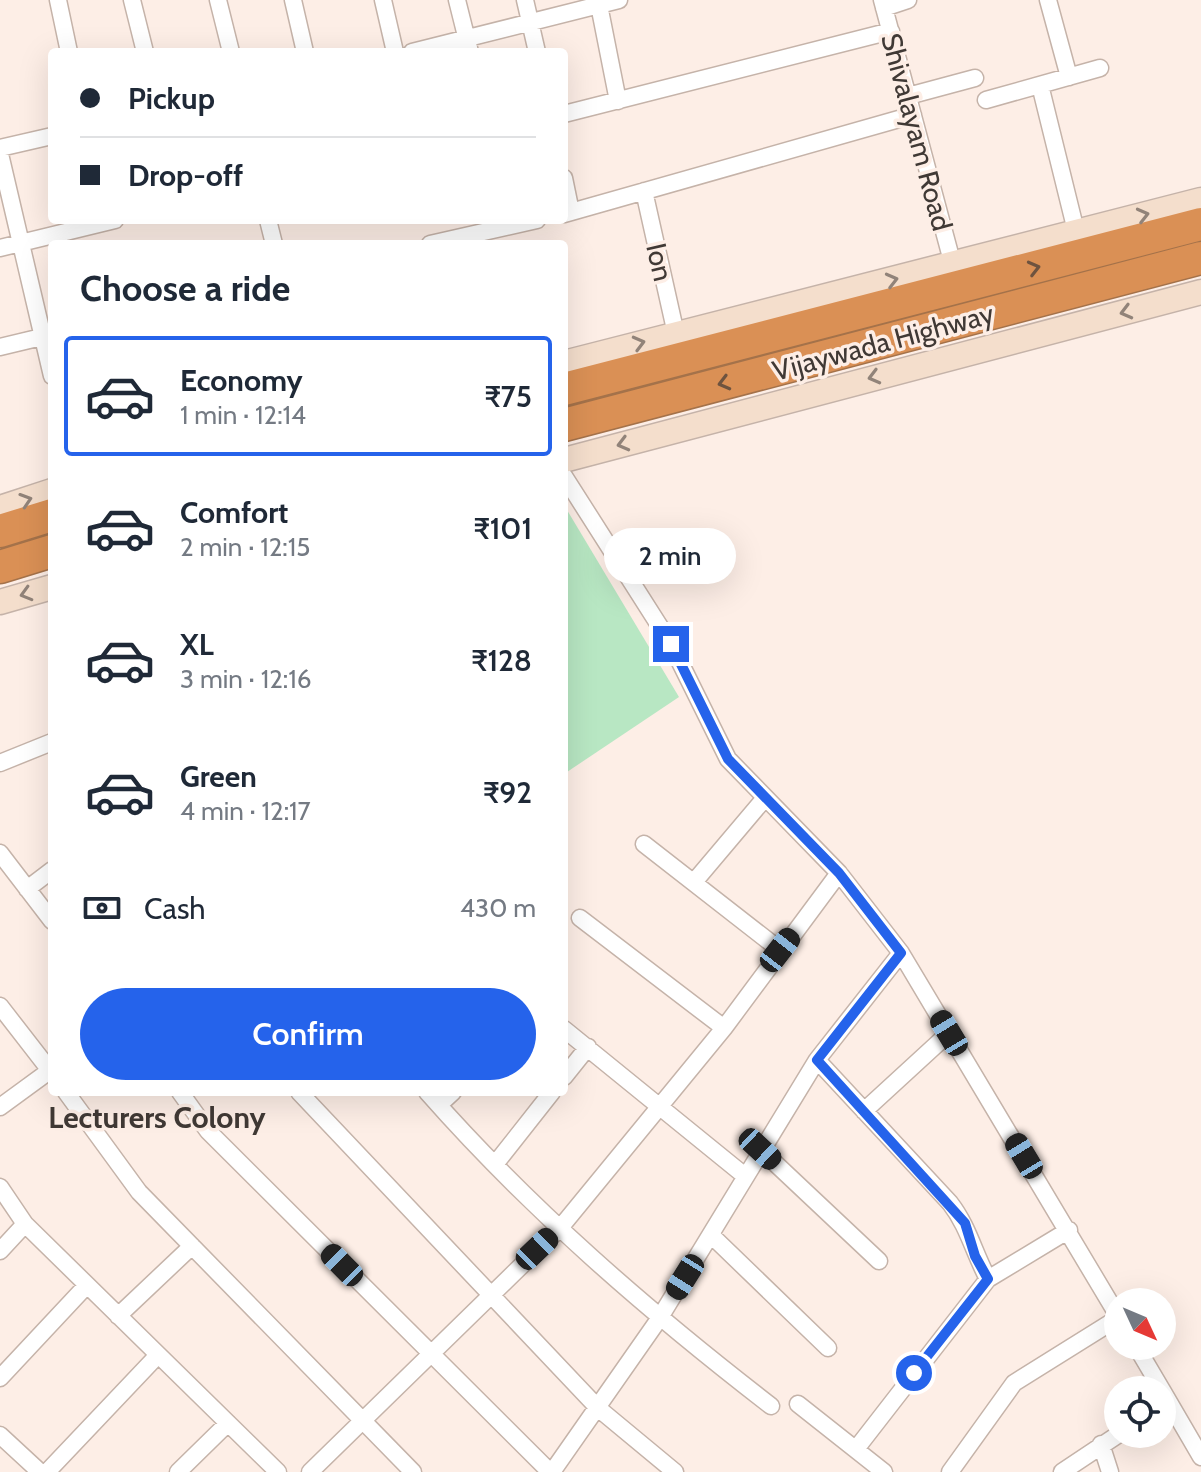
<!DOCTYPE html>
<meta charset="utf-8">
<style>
body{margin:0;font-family:Cabin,sans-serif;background:#f2f2f3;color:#1f2937;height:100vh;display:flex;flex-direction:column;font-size:30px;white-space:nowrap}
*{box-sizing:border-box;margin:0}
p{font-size:26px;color:#747a83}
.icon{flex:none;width:44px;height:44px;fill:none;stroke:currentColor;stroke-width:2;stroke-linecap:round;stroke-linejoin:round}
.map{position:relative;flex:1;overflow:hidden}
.side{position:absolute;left:48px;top:240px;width:520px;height:856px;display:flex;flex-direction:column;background:#fff;border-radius:8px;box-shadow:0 8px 32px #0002}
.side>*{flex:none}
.hud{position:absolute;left:48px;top:48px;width:520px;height:176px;border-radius:8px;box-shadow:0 8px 32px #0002;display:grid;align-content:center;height:176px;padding:0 32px;background:#fff}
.needle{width:52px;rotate:134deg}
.controls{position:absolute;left:1104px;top:1288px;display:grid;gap:16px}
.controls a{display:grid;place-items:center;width:72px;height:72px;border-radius:50%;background:#fff;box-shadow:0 8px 32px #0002;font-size:40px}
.end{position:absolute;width:36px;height:36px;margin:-18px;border:10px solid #2563eb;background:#fff;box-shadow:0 0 0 4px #fff}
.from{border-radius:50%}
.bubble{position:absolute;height:56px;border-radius:28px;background:#fff;box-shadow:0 8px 32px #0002;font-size:26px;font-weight:600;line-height:56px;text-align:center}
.car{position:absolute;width:24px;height:48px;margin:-24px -12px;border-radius:10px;box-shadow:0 0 6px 2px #0007;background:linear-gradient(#222 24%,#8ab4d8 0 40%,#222 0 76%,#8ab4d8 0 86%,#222 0)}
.hud b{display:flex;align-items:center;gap:28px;height:76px;font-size:30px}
.hud b+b{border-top:2px solid #e0e1e3}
.hud i{width:20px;height:20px;background:#1f2937}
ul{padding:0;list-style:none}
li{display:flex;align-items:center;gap:24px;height:120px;margin:0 16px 12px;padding:0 16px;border:4px solid transparent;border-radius:8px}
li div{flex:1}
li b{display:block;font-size:30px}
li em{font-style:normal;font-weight:600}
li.on{border-color:#2563eb}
li>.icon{width:72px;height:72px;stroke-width:1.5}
h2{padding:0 32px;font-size:36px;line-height:96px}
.pay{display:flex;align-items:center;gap:20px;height:88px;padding:0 32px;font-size:30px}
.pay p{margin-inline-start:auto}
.action{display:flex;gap:16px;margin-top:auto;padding:16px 32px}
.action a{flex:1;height:92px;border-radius:48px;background:#2563eb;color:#fff;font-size:32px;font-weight:600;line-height:92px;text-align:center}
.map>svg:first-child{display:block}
.green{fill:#b8e7c3}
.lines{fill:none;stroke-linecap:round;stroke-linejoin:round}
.street-casing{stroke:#c5b3a9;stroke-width:19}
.secondary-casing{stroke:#c5b3a9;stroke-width:27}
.highway-casing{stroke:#a4724a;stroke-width:35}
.street{stroke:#fff;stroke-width:16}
.secondary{stroke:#f4decc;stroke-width:24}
.highway{stroke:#da9055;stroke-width:32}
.oneway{stroke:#918379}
.oneway2{stroke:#6e533f}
.route{stroke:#2563eb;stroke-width:10}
.labels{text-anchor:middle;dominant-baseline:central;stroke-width:7;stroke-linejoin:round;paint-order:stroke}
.street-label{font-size:28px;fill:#403935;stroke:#fdeee6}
.neighbourhood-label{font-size:30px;font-weight:bold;fill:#403935;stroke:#fdeee6}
</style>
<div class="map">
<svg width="1201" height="1472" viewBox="0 0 1201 1472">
<rect width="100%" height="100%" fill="#fdeee6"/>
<!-- green -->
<path class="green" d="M564 505 679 697 564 774Z"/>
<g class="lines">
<defs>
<path id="street" d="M58 0 69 52
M132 0 145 52
M218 0 231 52
M293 0 305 52
M383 0 395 52
M457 0 470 52
M525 0 537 52
M598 0 618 101
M882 0 953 265
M1048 0 1069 77
M884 8 908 0
M412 52 619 0
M1040 85 1076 231
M908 96 975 78
M986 100 1100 68
M564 114 891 31
M0 148 52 136
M0 154 52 376
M564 178 571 212
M644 191 676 334
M564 214 913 115
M268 220 274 244
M430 244 537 220
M0 248 115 220
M0 347 50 335
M564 476 671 644 728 759 839 873 901 953 1118 1316
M0 763 52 742
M644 844 780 950
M0 853 52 921
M694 882 765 798
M27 889 52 870
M580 918 724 1028
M0 1006 52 1073
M564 1029 745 1176
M817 1060 950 1203C968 1226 974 1253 988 1279
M564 1077 588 1047
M66 1092 139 1192 413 1472
M180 1092 208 1131 550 1472
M299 1092 599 1409 675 1472
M427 1092C530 1209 648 1311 771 1406
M439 1105 453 1092
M0 1107 52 1069
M864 1111 949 1033
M760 1149 879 1261
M496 1163 552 1092
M0 1187 25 1224 278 1472
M711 1235 828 1348
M0 1251 25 1224
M118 1316 192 1246
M1136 1346 1162 1390
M0 1378 87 1285
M1162 1390 1201 1457
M798 1404 884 1472
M0 1435 40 1472
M1101 1444 1110 1472
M856 1449 988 1279 1069 1230
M47 1472 158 1355
M178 1472 228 1423
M310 1472 560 1228 724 1028 839 873
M552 1472 659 1319 817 1060 901 953
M950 1472 1014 1383 1118 1318
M1062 1472 1119 1434"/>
<path id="secondary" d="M564 363 1201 200
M564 460 1201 292
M0 508 52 491
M0 602 52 587"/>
<path id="highway" d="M564 389 1201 224
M564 425 1201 258
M0 531 52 515
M0 567 52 551"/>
</defs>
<!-- street casing -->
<use href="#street" class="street-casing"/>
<!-- secondary casing -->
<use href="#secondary" class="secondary-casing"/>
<!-- highway casing -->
<use href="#highway" class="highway-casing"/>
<!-- street -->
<use href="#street" class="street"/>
<!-- secondary -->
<use href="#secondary" class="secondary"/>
<!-- highway -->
<use href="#highway" class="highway"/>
</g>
<!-- one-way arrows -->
<defs><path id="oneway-chevron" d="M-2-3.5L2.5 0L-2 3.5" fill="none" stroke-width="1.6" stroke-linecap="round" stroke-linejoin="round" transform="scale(2)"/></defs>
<g class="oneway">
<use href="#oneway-chevron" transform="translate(1143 215) rotate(-14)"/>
<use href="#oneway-chevron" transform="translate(892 280) rotate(-14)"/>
<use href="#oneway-chevron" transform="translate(1126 312) rotate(165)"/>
<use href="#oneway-chevron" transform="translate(639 343) rotate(-15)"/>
<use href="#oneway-chevron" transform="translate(874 377) rotate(165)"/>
<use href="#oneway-chevron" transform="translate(623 444) rotate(165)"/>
<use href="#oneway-chevron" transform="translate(26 500) rotate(-18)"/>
<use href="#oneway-chevron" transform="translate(26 594) rotate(164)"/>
</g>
<g class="oneway2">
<use href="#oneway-chevron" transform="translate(1034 268) rotate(-14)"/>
<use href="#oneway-chevron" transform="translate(724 383) rotate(165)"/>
</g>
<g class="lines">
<!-- route -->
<path class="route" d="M671 644 728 759 839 873 901 953 817 1060 965 1223 975 1256 988 1279 914 1373"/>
</g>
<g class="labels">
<!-- street labels -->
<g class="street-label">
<text transform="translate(917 132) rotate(75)">Shivalayam Road</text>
<text transform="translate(660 262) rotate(77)">Ion</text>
<text transform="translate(883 342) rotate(-15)">Vijaywada Highway</text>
</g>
<!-- neighbourhood labels -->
<g class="neighbourhood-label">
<text x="157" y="1117">Lecturers Colony</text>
</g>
</g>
</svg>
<div class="controls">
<a><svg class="needle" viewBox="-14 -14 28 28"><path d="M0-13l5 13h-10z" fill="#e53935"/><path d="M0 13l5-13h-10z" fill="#747a83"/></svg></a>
<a><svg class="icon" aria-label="locate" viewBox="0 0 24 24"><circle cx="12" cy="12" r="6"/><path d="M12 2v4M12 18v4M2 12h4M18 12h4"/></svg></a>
</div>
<i class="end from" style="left:914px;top:1373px"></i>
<i class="end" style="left:671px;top:644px"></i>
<div class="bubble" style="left:604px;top:528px;width:132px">2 min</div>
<i class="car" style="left:780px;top:950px;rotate:38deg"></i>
<i class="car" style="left:949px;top:1033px;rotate:329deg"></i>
<i class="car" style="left:760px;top:1149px;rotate:133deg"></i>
<i class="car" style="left:1024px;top:1156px;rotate:329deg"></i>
<i class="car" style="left:537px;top:1249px;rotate:46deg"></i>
<i class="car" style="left:342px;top:1265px;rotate:315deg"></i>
<i class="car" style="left:685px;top:1277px;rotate:212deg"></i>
<div class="hud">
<b><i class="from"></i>Pickup</b>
<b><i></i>Drop-off</b>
</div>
<section class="side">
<h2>Choose a ride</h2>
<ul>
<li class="on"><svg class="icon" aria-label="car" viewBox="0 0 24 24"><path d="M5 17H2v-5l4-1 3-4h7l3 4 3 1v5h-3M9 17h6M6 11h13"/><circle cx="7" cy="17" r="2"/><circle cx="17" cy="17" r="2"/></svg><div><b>Economy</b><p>1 min · 12:14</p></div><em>₹75</em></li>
<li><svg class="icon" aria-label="car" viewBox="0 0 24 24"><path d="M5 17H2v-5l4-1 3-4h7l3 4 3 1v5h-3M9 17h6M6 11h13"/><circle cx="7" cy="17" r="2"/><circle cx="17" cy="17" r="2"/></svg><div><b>Comfort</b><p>2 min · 12:15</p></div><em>₹101</em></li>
<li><svg class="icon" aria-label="car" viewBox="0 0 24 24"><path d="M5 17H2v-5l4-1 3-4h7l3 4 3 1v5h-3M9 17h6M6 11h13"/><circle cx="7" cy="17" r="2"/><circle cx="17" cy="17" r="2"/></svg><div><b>XL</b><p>3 min · 12:16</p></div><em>₹128</em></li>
<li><svg class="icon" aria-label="car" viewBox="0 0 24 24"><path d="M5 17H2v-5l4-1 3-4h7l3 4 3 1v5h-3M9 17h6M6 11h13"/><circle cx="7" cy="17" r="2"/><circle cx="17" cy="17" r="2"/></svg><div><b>Green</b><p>4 min · 12:17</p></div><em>₹92</em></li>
</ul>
<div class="pay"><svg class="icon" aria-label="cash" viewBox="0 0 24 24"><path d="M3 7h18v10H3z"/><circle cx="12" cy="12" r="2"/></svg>Cash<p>430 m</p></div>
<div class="action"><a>Confirm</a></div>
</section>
</div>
